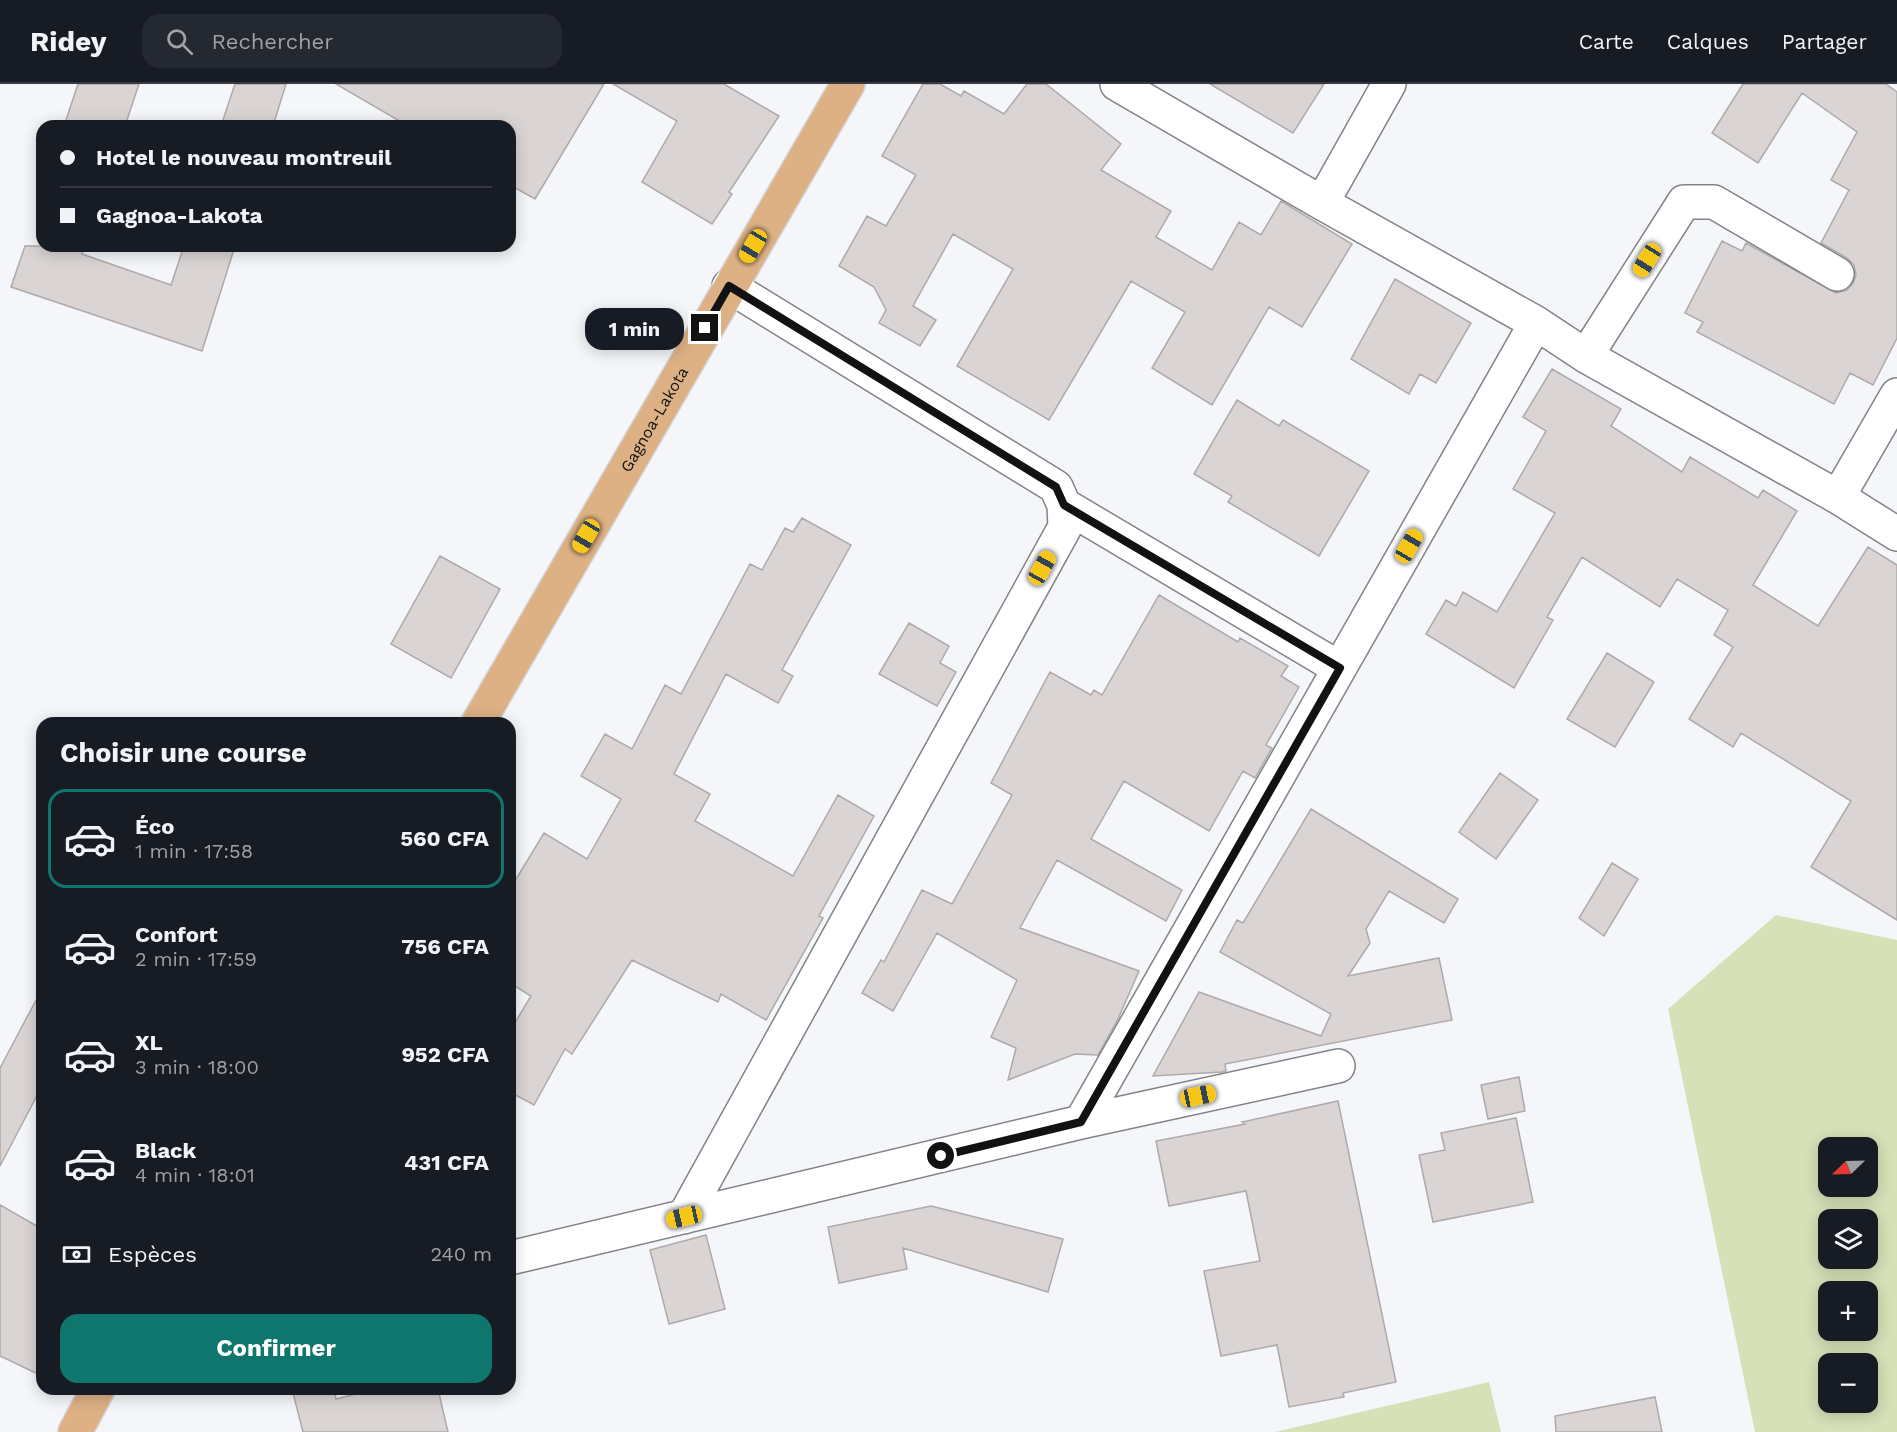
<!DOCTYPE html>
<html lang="fr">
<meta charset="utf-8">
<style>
body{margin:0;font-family:"Work Sans",sans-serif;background:#242831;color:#f1f3f6;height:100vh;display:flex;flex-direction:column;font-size:22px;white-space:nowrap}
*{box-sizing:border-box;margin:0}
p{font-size:20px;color:#9ea1a6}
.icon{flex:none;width:33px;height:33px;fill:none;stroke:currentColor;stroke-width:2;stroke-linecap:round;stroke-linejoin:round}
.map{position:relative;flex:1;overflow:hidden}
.side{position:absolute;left:36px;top:633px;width:480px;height:678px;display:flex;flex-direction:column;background:#171b24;border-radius:18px;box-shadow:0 3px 15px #0003}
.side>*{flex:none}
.hud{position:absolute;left:36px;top:36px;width:480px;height:132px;border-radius:18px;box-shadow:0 3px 15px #0003;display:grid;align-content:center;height:132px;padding:0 24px;background:#171b24}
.needle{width:39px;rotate:247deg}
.tools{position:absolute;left:1818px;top:1053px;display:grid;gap:12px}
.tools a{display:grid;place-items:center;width:60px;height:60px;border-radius:12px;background:#171b24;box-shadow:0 3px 15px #0003;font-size:30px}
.end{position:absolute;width:27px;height:27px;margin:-14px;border:8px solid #121214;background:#fff;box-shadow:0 0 0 3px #fff}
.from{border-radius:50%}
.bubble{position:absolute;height:42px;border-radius:18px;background:#171b24;box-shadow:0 3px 15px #0003;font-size:20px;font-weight:700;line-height:42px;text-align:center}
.car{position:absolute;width:18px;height:36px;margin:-18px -9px;border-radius:8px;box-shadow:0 0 4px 2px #0007;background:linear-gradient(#f5c518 24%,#345 0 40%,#f5c518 0 76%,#345 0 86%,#f5c518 0)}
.hud b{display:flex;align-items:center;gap:21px;height:57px;font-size:22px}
.hud b+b{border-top:2px solid #363941}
.hud i{width:15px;height:15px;background:#f1f3f6}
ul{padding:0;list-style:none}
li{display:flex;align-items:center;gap:18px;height:99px;margin:0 12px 9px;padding:0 12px;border:3px solid transparent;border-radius:18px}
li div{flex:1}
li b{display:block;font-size:22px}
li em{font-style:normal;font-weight:700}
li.current{border-color:#0f766e}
li>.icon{width:54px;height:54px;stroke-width:1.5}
h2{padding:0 24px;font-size:27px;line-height:72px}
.pay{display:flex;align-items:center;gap:15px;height:66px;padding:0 24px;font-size:22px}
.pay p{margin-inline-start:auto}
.button{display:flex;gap:12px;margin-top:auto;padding:12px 24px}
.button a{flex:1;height:69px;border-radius:18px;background:#0f766e;color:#fff;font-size:24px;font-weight:700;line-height:69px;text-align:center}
header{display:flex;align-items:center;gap:36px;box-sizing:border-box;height:84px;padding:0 30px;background:#171b24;border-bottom:2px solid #363941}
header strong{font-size:28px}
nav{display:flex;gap:33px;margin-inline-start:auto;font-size:21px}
.search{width:420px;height:54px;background:#242831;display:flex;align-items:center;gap:15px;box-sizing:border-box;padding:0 21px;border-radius:18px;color:#9ea1a6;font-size:22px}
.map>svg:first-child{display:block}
.green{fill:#d6e1b8;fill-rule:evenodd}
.building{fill:#dad5d4;stroke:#afaaa9;stroke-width:1.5}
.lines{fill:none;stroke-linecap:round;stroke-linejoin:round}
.minor-casing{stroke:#818386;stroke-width:36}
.major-casing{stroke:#d4d4d5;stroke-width:36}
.minor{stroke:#fff;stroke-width:33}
.major{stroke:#ddb184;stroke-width:33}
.route{stroke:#121214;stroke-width:8}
.labels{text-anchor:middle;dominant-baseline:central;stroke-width:6;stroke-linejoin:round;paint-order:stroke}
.street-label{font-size:16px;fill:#121214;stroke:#f4f6fa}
</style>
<header>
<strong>Ridey</strong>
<div class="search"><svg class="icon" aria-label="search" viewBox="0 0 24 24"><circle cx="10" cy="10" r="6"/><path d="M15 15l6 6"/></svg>Rechercher</div>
<nav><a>Carte</a><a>Calques</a><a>Partager</a></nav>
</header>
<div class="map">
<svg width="1897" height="1348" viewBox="0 0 1897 1348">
<rect width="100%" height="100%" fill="#f4f6fa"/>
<!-- green -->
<path class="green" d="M1776 831 1897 856V1348H1755L1668 925ZM1828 1064H1868V1102H1828ZM1828 1136H1868V1174H1828ZM1828 1208H1868V1246H1828ZM1828 1280H1868V1318H1828Z
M1489 1298 1501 1348H1275Z"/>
<!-- building -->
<path class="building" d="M78 0H139L125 42H64Z
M235 0H286L273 42H221Z
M336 0H604L535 115 510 101V42H408Z
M613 0H724L779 32 729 108 732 110 712 140 642 98 677 37Z
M923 0H940L961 12 964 7 1004 30 1027 0H1046L1121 60 1101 86 1171 127 1156 153 1212 186 1239 138 1261 151 1281 117 1352 160 1302 243 1269 223 1212 321 1152 284 1185 228 1131 197 1049 336 957 282 1013 185 953 150 913 222 936 236 920 262 879 239 886 226 874 203 839 182 867 132 886 142 916 91 882 72Z
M1210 0H1324L1293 49Z
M1743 0H1886L1897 8V254L1873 301 1850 289 1834 320 1697 248 1703 238 1685 229 1722 157 1742 167 1746 159 1836 209 1847 206 1853 199 1856 191 1854 181 1847 174 1821 159 1849 106 1831 96 1857 48 1802 9 1758 79 1712 49Z
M25 162H85L82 170 171 201 184 162H235L202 267 11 203Z
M1395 195 1471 239 1436 299 1420 290 1409 310 1351 275Z
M1552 285 1621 325 1611 342 1682 388 1690 373 1758 414 1763 406 1797 427 1753 501 1818 542 1868 463 1897 481V836L1811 783 1851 717 1741 649 1733 663 1689 635 1733 563 1714 551 1728 526 1677 495 1660 523 1582 473 1547 533 1553 536 1514 604 1426 550 1446 516 1456 522 1463 508 1497 528 1555 429 1513 405 1546 347 1523 333Z
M1237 316 1279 342 1283 336 1369 387 1319 472 1228 418 1232 412 1194 390Z
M802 434 851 461 782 586 793 592 778 619 726 590 674 690 710 710 695 737 793 792 838 711 874 732 819 832 823 834 766 936 721 910 718 918 632 876 572 970 565 965 534 1021 510 1008V947L531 912 510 899V805L544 749 587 775 621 715 581 692 605 650 632 665 665 601 681 610 750 480 762 486 785 444 793 448Z
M440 472 500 505 451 594 391 560Z
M1159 511 1238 558 1240 554 1288 582 1281 592 1299 603 1266 661 1272 664 1255 694 1243 687 1209 747 1124 697 1091 755 1182 806 1166 837 1057 776 1020 844 1139 887 1118 935 1098 971 1075 970 1008 996 1016 964 991 953 1017 896 937 849 893 927 862 909 881 876 884 878 922 806 952 820 1012 711 991 699 1050 588 1091 611 1094 606 1102 611Z
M909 539 949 562 940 579 956 588 937 622 879 590Z
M1607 569 1654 598 1615 663 1567 635Z
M1500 689 1538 716 1496 775 1459 748Z
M1311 725 1458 815 1444 839 1389 807 1366 845 1370 859 1348 892 1439 874 1452 936 1225 980 1226 987 1222 988 1153 992 1199 908 1321 952 1331 930 1220 868 1237 836 1243 839Z
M1612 779 1638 795 1604 852 1579 834Z
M42 905V1002L0 1082V984Z
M1519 993 1525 1027 1488 1035 1481 1001Z
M1338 1017 1396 1298 1343 1309 1344 1313 1289 1323 1277 1261 1221 1272 1204 1187 1260 1177 1246 1107 1169 1122 1156 1057 1245 1040 1242 1038Z
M1516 1034 1533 1118 1433 1138 1419 1071 1445 1066 1441 1049Z
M0 1121 42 1145V1292L0 1272Z
M931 1122 1063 1155 1048 1208 903 1164 907 1185 839 1199 828 1143Z
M706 1151 725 1225 669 1240 650 1166Z
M292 1305H334L336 1315 376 1305H438L448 1348H303Z
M1655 1313 1662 1348H1556L1555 1332Z"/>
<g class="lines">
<defs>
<path id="minor" d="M1117 0 1322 119 1536 239 1586 272 1838 413 1897 450
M1322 119 1389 0
M1586 272 1684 118H1714L1837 190
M1838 413 1897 311
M1064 421 1339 584
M1081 1038 1536 239
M684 1133 1065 443 1064 421 1056 403 729 202
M510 1174 1081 1038 1338 982"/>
<g id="major">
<path id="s1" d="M478 639 848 0"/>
<path d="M75 1348 98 1305"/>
</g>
</defs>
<!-- minor casing -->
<use href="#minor" class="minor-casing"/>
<!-- major casing -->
<use href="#major" class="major-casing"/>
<!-- minor -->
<use href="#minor" class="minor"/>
<!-- major -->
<use href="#major" class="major"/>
</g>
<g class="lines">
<!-- route -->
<path class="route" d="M705 244 729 202 1056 403 1064 421 1340 584 1081 1038 941 1072"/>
</g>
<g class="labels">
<!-- street labels -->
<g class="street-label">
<text stroke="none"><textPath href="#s1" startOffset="351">Gagnoa-Lakota</textPath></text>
</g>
</g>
</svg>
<div class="tools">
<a><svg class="needle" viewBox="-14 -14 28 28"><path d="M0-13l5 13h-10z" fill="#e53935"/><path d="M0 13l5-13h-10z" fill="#9ea1a6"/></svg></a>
<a><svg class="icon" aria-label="layers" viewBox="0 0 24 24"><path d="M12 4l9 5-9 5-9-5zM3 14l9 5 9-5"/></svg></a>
<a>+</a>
<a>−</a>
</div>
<i class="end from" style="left:941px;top:1072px"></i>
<i class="end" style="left:705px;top:244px"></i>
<div class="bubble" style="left:585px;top:224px;width:99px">1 min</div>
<i class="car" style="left:753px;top:162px;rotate:211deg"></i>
<i class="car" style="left:1647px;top:176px;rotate:212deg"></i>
<i class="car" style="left:586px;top:452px;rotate:210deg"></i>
<i class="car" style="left:1409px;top:462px;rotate:30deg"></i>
<i class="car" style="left:1042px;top:484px;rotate:29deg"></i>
<i class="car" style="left:1198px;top:1012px;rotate:78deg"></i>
<i class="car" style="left:684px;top:1133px;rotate:257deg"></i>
<div class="hud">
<b><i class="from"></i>Hotel le nouveau montreuil</b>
<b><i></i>Gagnoa-Lakota</b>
</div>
<section class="side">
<h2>Choisir une course</h2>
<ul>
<li class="current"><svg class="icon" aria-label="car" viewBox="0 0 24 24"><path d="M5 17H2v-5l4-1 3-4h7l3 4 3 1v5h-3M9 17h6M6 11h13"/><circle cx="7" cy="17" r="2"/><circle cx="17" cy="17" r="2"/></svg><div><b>Éco</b><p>1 min · 17:58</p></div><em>560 CFA</em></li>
<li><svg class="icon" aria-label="car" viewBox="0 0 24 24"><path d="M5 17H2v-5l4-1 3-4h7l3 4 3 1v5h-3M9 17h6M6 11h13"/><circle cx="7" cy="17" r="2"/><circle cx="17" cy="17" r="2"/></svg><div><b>Confort</b><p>2 min · 17:59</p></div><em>756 CFA</em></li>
<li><svg class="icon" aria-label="car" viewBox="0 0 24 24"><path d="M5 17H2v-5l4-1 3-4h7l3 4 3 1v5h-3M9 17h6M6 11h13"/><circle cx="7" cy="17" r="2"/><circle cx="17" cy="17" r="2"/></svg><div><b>XL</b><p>3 min · 18:00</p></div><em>952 CFA</em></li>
<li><svg class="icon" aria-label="car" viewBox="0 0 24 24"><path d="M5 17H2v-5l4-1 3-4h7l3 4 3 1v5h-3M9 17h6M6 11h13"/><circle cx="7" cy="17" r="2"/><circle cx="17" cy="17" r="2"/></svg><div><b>Black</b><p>4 min · 18:01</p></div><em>431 CFA</em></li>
</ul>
<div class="pay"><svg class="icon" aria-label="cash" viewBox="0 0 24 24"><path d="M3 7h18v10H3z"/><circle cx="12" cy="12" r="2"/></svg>Espèces<p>240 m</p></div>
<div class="button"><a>Confirmer</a></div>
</section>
</div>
